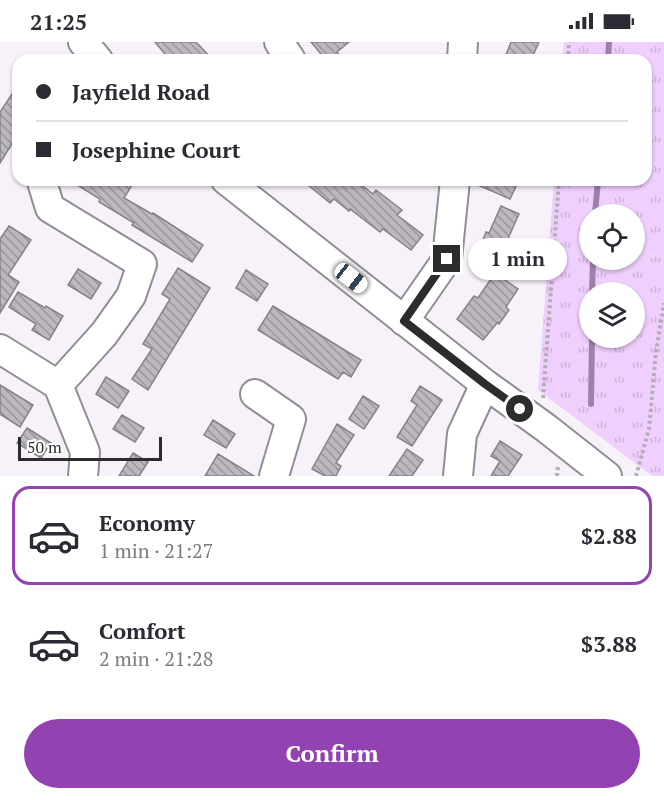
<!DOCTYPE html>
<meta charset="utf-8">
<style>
body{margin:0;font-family:"PT Serif",serif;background:#f2f2f3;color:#2b2b33;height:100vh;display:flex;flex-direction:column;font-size:22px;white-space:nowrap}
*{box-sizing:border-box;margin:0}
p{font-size:20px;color:#7c7c81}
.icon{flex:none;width:33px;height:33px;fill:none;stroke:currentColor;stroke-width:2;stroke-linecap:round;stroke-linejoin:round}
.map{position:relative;height:434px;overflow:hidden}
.panel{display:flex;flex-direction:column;background:#fff;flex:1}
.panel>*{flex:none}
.banner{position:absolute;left:12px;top:12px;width:640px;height:132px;border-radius:18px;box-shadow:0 2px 4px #0004;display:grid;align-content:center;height:132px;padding:0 24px;background:#fff}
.buttons{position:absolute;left:579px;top:162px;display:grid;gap:12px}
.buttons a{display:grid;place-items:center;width:66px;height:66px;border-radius:50%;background:#fff;box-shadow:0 2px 4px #0004;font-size:30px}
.scale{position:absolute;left:18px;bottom:15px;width:144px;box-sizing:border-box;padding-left:6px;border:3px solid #2d2b2e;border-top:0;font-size:16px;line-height:21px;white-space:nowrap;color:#2d2b2e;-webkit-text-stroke:4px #fff;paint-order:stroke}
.end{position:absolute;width:27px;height:27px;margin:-14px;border:8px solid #2d2b2e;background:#fff;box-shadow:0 0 0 3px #fff}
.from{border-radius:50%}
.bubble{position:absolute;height:42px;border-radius:21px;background:#fff;box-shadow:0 2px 4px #0004;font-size:20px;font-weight:700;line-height:42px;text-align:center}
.car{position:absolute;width:18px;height:36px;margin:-18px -9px;border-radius:8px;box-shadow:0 0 4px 2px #0007;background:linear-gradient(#fff 24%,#345 0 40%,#fff 0 76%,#345 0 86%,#fff 0)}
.banner b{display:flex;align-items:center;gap:21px;height:57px;font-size:22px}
.banner b+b{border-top:2px solid #e1e1e2}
.banner i{width:15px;height:15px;background:#2b2b33}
ul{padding:10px 0 0;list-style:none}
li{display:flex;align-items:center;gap:18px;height:99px;margin:0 12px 9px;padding:0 12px;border:3px solid transparent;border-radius:18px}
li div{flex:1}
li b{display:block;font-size:22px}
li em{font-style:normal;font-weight:700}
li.active{border-color:#9242b1}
li>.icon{width:54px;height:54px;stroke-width:1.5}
.action{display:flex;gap:12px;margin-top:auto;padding:12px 24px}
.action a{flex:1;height:69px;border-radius:36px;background:#9242b1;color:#fff;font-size:24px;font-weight:700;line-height:69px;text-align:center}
.status{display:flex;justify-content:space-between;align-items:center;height:42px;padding:0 30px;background:#fff;direction:ltr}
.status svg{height:16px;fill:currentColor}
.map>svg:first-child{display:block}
.grass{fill:url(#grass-tufts);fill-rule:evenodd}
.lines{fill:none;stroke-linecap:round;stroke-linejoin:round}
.stream{stroke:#9e81ab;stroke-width:6}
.building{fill:url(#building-back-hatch);stroke:#878289;stroke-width:1.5}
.minor-casing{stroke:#928d94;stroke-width:32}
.path{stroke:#b2aeb4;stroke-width:4;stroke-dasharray:3 3;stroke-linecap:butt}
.minor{stroke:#fff;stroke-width:28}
.route{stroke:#2d2b2e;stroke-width:8}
</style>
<div class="status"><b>21:25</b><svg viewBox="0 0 49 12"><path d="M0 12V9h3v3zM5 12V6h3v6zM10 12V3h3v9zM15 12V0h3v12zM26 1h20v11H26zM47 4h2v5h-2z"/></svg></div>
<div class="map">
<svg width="664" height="434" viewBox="0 0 664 434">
<defs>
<pattern id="grass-tufts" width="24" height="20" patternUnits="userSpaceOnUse" patternTransform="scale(1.5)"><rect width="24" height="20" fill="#efcffd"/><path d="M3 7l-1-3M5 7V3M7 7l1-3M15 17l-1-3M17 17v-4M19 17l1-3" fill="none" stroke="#cdb2d9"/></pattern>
<pattern id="building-back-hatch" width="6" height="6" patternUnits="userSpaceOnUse" patternTransform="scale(1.5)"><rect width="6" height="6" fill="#bdb8c0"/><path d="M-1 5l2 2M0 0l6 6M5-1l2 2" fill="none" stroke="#9a969c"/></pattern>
</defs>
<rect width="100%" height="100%" fill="#f7f1f9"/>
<!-- grass -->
<path class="grass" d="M564 0H664V434H652L538 348 554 138H646V18H562ZM590 172H634V218H590ZM590 250H634V296H590Z"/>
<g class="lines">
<!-- stream -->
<path class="stream" d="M608 18 609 0
M595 172 598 138
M592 250 593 218
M591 362 592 296"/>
</g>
<!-- building -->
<path class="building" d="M155 0H196L213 18H170Z
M311 0H349L337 10 344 18H326Z
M511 0H539L531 18H504Z
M18 43V92L0 121V70Z
M69 138H123L132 143 124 156 152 172 153 171 203 203 192 220 132 183 134 181 99 160 100 157Z
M302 138H355L373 152 376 148 402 168 397 173 423 193 411 208 383 187 380 190 350 167 349 169 334 157 330 161Z
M471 138H519L510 157 471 140Z
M501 164 519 172 507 199 516 203 508 220 479 208 486 190 489 191Z
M9 184 31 198 8 233 19 240 0 271V197Z
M178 226 210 246 148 348 132 337 152 307 143 302 170 257 162 252Z
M78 227 101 241 91 257 68 243Z
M246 228 268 242 257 259 236 246Z
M495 231 518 247 506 265 509 268 499 282 498 280 483 298 457 277 474 254 478 256Z
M18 250 45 266 46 264 63 274 49 298 32 288 36 282 9 265Z
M273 264 361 318 351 335 343 330 338 337 258 288Z
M106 335 129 349 118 366 96 352Z
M0 343 33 363 20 385 0 372Z
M420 344 442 358 412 404 397 395 417 363 411 359Z
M363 354 379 364 364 387 349 377Z
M122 373 144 386 135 400 113 387Z
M213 378 235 392 226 406 204 393Z
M337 382 354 393 336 421 341 424 336 434H325L312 427Z
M27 386 51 401 41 416 17 401Z
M500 399 522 413 508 434H491L500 419 491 414Z
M407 407 423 418 412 434H389Z
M133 411 148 420 139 434H119Z
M218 412 254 434H205Z"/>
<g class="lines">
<defs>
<path id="minor" d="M83 0 98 18
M279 0 291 18
M462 18 463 0
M226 138 485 342 546 386 607 434
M42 140 50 166 142 222 131 254 104 292 58 343
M404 279 447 217 455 138
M0 307 58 343 85 410 83 434
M255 352 291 377 274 434
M458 434 462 392 485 342"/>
</defs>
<!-- minor casing -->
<use href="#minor" class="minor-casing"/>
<!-- path -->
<path class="path" d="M568 18 569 0
M543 356 559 138
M557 434 558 423
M636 434 649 387 656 310 664 261"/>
<!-- minor -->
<use href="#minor" class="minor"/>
</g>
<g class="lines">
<!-- route -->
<path class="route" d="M447 217 404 279 485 342 520 367"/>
</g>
</svg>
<div class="buttons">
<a><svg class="icon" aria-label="locate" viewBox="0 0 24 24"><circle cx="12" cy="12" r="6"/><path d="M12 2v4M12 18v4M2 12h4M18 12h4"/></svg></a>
<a><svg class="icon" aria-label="layers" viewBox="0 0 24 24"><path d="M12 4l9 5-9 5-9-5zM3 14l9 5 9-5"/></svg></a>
</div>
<div class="scale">50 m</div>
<i class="end from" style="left:520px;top:367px"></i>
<i class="end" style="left:447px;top:217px"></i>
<div class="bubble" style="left:468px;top:196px;width:99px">1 min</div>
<i class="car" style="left:351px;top:236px;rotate:128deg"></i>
<div class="banner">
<b><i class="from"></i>Jayfield Road</b>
<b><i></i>Josephine Court</b>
</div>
</div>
<section class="panel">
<ul>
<li class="active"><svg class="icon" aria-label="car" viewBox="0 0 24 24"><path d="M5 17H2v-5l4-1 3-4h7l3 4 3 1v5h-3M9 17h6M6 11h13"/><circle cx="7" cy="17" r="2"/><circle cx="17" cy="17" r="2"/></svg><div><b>Economy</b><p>1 min · 21:27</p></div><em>$2.88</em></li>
<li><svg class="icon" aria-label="car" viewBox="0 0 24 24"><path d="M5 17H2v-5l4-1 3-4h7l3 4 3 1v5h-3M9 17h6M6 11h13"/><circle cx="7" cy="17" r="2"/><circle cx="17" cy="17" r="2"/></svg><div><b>Comfort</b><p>2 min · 21:28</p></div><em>$3.88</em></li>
</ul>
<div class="action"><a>Confirm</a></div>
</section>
